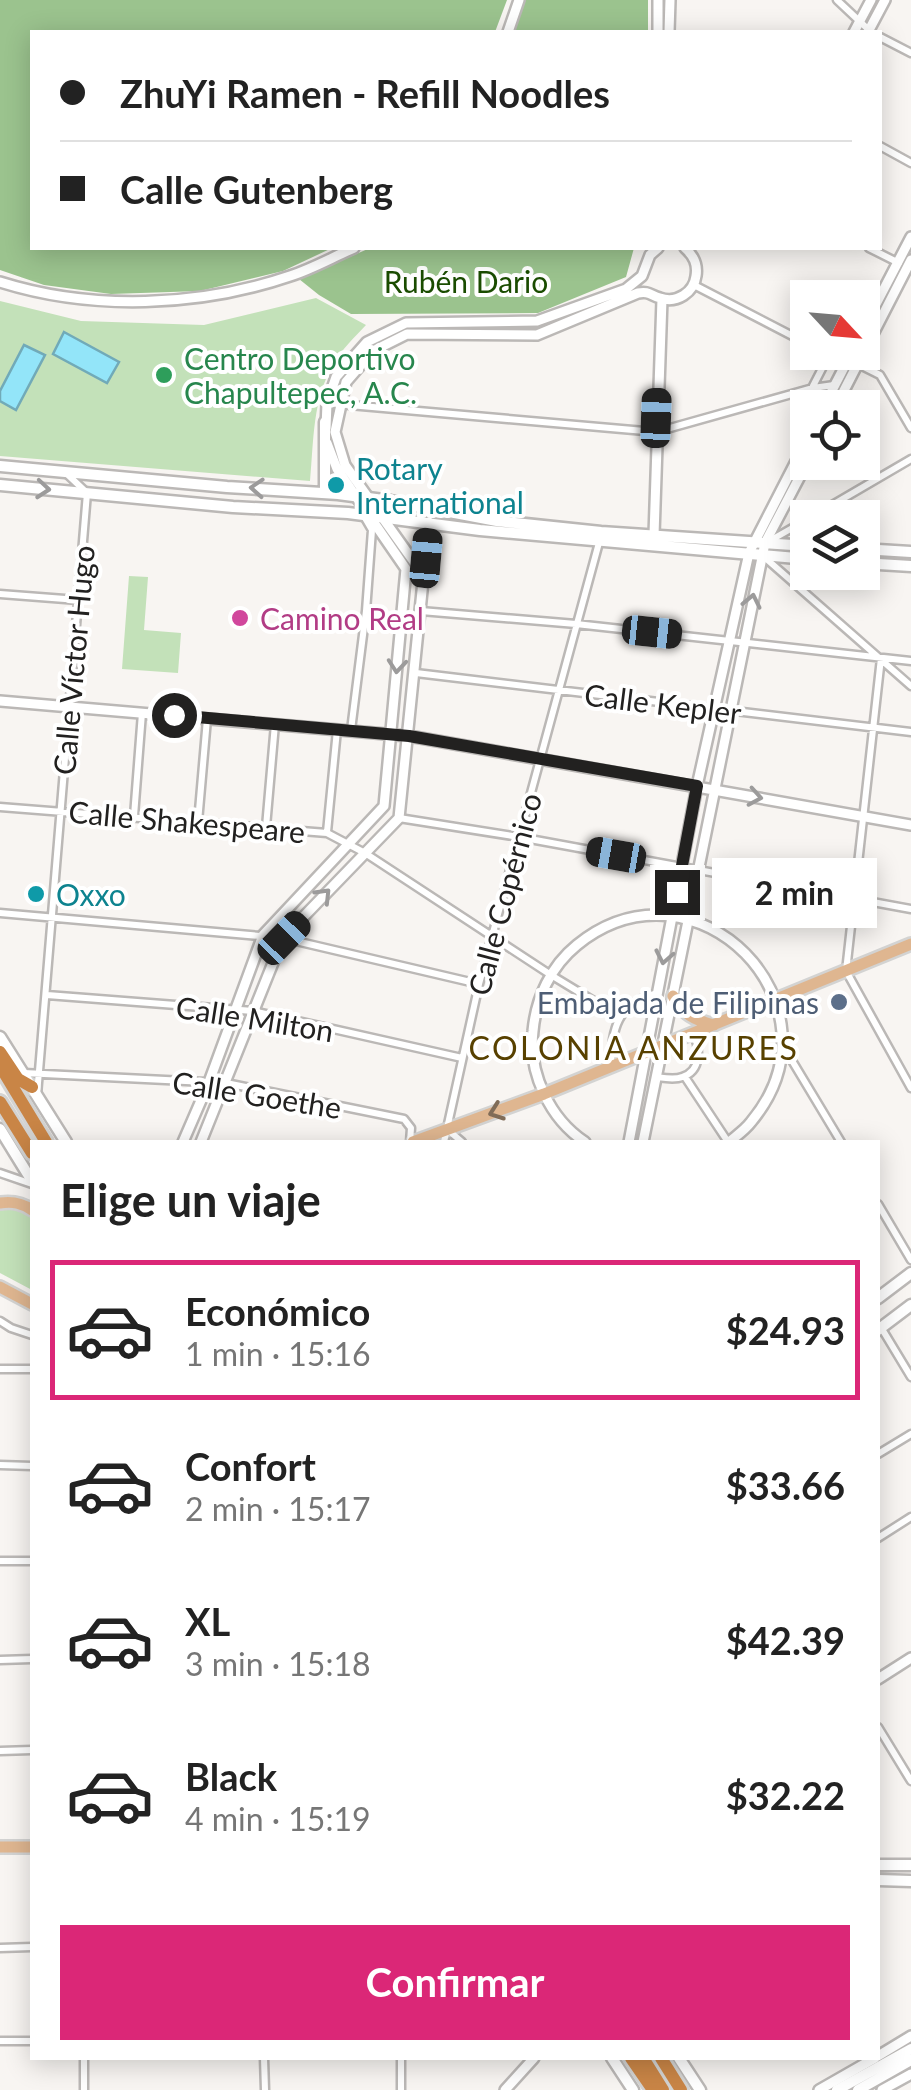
<!DOCTYPE html>
<html lang="es">
<meta charset="utf-8">
<style>
body{margin:0;font-family:Lato,sans-serif;background:#f6f6f6;color:#222;height:100vh;display:flex;flex-direction:column;font-size:38px;white-space:nowrap}
*{box-sizing:border-box;margin:0}
p{font-size:32px;color:#767676}
.icon{flex:none;width:55px;height:55px;fill:none;stroke:currentColor;stroke-width:2;stroke-linecap:round;stroke-linejoin:round}
.map{position:relative;flex:1;overflow:hidden}
.details{position:absolute;left:30px;top:1140px;width:850px;height:920px;display:flex;flex-direction:column;background:#fff;border-radius:0px;box-shadow:0 5px 25px #0003}
.details>*{flex:none}
.banner{position:absolute;left:30px;top:30px;width:852px;height:220px;border-radius:0px;box-shadow:0 5px 25px #0003;display:grid;align-content:center;height:220px;padding:0 30px;background:#fff}
.needle{width:65px;rotate:116deg}
.tools{position:absolute;left:790px;top:280px;display:grid;gap:20px}
.tools a{display:grid;place-items:center;width:90px;height:90px;border-radius:0px;background:#fff;box-shadow:0 5px 25px #0003;font-size:50px}
.end{position:absolute;width:45px;height:45px;margin:-22px;border:12px solid #222120;background:#fff;box-shadow:0 0 0 5px #fff}
.from{border-radius:50%}
.bubble{position:absolute;height:70px;border-radius:0px;background:#fff;box-shadow:0 5px 25px #0003;font-size:32px;font-weight:700;line-height:70px;text-align:center}
.car{position:absolute;width:30px;height:60px;margin:-30px -15px;border-radius:12px;box-shadow:0 0 8px 2px #0007;background:linear-gradient(#222 24%,#8ab4d8 0 40%,#222 0 76%,#8ab4d8 0 86%,#222 0)}
.banner b{display:flex;align-items:center;gap:35px;height:95px;font-size:38px}
.banner b+b{border-top:2px solid #e0e0e0}
.banner i{width:25px;height:25px;background:#222}
ul{padding:0;list-style:none}
li{display:flex;align-items:center;gap:30px;height:140px;margin:0 20px 15px;padding:0 10px;border:5px solid transparent;border-radius:0px}
li div{flex:1}
li b{display:block;font-size:38px}
li em{font-style:normal;font-weight:700}
li.current{border-color:#db2777}
li>.icon{width:90px;height:90px;stroke-width:1.5}
h2{padding:0 30px;font-size:45px;line-height:120px}
.action{display:flex;gap:20px;margin-top:auto;padding:20px 30px}
.action a{flex:1;height:115px;border-radius:0px;background:#db2777;color:#fff;font-size:40px;font-weight:700;line-height:115px;text-align:center}
.map>svg:first-child{display:block}
.green{fill:#c3e1b9}
.forest{fill:#9bc38e}
.water{fill:#93e5f9;stroke:#71aab8;stroke-width:2.5}
.lines{fill:none;stroke-linecap:round;stroke-linejoin:round}
.minor-casing{stroke:#bbb8b6;stroke-width:11}
.tertiary-casing{stroke:#bbb8b6;stroke-width:14}
.secondary-casing{stroke:#bbb8b6;stroke-width:15}
.primary-casing{stroke:#d3d3d2;stroke-width:16}
.motorway-casing{stroke:#d3d3d2;stroke-width:18}
.minor{stroke:#fff;stroke-width:6}
.tertiary{stroke:#fff;stroke-width:9}
.secondary{stroke:#fff;stroke-width:10}
.primary{stroke:#dfb690;stroke-width:11}
.motorway{stroke:#c98546;stroke-width:12}
.oneway{stroke:#9c9b9b}
.oneway2{stroke:#806c58}
.route{stroke:#222120;stroke-width:12}
.leisure-dot{fill:#2e9e5b;stroke:#fff;stroke-width:4}
.culture-dot{fill:#0f9aa8;stroke:#fff;stroke-width:4}
.hotel-dot{fill:#d1479c;stroke:#fff;stroke-width:4}
.service-dot{fill:#5c6f8a;stroke:#fff;stroke-width:4}
.labels{text-anchor:middle;dominant-baseline:central;stroke-width:8;stroke-linejoin:round;paint-order:stroke}
.park-label{font-size:30px;fill:#1a4c00;stroke:#fff}
.leisure-label{font-size:30px;fill:#27864d;stroke:#fff;text-anchor:start}
.culture-label{font-size:30px;fill:#0d838f;stroke:#fff;text-anchor:start}
.hotel-label{font-size:30px;fill:#b23c85;stroke:#fff;text-anchor:start}
.street-label{font-size:30px;fill:#222120;stroke:#fff}
.service-label{font-size:30px;fill:#4e5e75;stroke:#fff;text-anchor:end}
.neighbourhood-label{font-size:32px;letter-spacing:2.5px;fill:#584100;stroke:#fff}
</style>
<div class="map">
<svg width="911" height="2090" viewBox="0 0 911 2090">
<rect width="100%" height="100%" fill="#f8f5f2"/>
<!-- green -->
<path class="green" d="M316 298 366 325C355 337 342 349 334 363 312 400 314 440 310 481L0 456V301L81 321 204 325Z
M129 576 148 577 144 630 181 633 178 673 122 669Z
M0 1207 20 1208 32 1216V1290L0 1273Z"/>
<!-- forest -->
<path class="forest" d="M0 0H507L495 32H32V248H332L283 271 200 291 111 294 44 285 0 270Z
M524 0H648V32H514Z
M370 248H634L626 277 538 313 351 314 319 295 299 279Z"/>
<!-- water -->
<path class="water" d="M64 332 119 362 107 383 53 354Z
M24 345 45 355 16 410 0 401V391Z"/>
<g class="lines">
<defs>
<path id="minor" d="M837 0 871 32
M880 37 911 53
M880 146 911 163
M869 248 899 263
M694 285 808 344
M825 352 846 363
M858 364 880 375 911 428
M813 386 829 355
M327 403 656 432 813 388 834 385
M810 518 911 459
M766 543 808 519
M763 556 911 686
M0 594 78 600
M421 611 576 624 911 661
M881 658 846 971 911 1088
M416 673 911 732
M351 730 366 611 372 530 365 518
M0 807 327 833 365 853 551 975 620 1017
M134 816 142 713
M399 818 519 837 911 909
M198 822 207 719
M266 827 275 724
M327 832 337 730
M0 913 283 938 479 984
M47 995 253 1011 462 1058
M782 1044 841 1142
M611 1067C611 1029 617 1003 658 993
M24 1073 226 1083 404 1119 411 1128 410 1142
M656 1077C664 1078 675 1080 682 1077 702 1071 700 1048 693 1033
M685 1077 728 1142
M37 1095 87 493 66 473
M448 1130 462 1142
M444 1142 479 984 600 539
M0 1173 32 1184
M878 1204 911 1260
M0 1321 11 1328 32 1335
M882 1329 911 1377
M0 1369H32
M878 1454 911 1434
M0 1465 32 1466
M878 1538 911 1517
M0 1561H32
M0 1660 32 1659
M878 1727 911 1781
M0 1751 32 1750
M0 1948 32 1947
M0 2041H32
M84 2058V2090
M264 2058 265 2090
M401 2058V2090"/>
<path id="tertiary" d="M658 0V32
M508 32 519 0
M669 32 670 0
M854 32 871 0
M868 32 885 0
M0 282C92 311 199 307 290 276 312 269 333 257 354 248
M862 331 911 237
M823 408 852 352
M835 408 911 260
M326 428 327 403 336 377 367 342 406 323 537 321 626 289 642 276 650 255 658 248
M654 535 662 299
M424 576 345 465 335 432 346 382 373 351 407 334 537 335 638 293C649 291 650 295 660 298 677 304 694 292 696 276 698 264 694 256 685 248
M0 701 409 736 911 825
M183 1142 209 1082 263 935 384 806 406 569 337 469 327 443
M201 1142 283 938 399 818 429 522
M585 1142C550 1119 528 1073 533 1031 536 998 551 966 577 945 696 849 849 1005 751 1122 745 1130 736 1136 729 1142
M629 1142 697 786 749 553 808 438
M643 1142 765 543 808 461
M878 1679 911 1658
M878 2056 911 2036
M505 2090 534 2058
M819 2090 875 2058
M882 2090 911 2074"/>
<path id="secondary" d="M325 422V493
M0 466 227 487 338 494 391 501 497 521 601 532 808 546
M0 485 233 507 348 513 480 530 808 559
M862 549 911 552
M862 563 911 566
M0 1037 66 1142
M0 1129 32 1181
M878 1298 911 1273
M878 1330 911 1305
M878 1865H911
M878 1880 911 1881
M612 2058 633 2090
M679 2058 700 2090
M837 2090 911 2049
M858 2090 911 2060"/>
<path id="primary" d="M673 996C683 1014 694 1020 714 1025
M413 1142 544 1094 911 944
M0 1203C13 1201 22 1203 32 1210
M0 1287 32 1304
M0 1847H32"/>
<path id="motorway" d="M0 1052 18 1079 32 1087
M0 1066 46 1142
M0 1102 32 1153
M631 2058 653 2090
M643 2058 663 2090
M661 2058 681 2090"/>
</defs>
<!-- minor casing -->
<use href="#minor" class="minor-casing"/>
<!-- tertiary casing -->
<use href="#tertiary" class="tertiary-casing"/>
<!-- secondary casing -->
<use href="#secondary" class="secondary-casing"/>
<!-- primary casing -->
<use href="#primary" class="primary-casing"/>
<!-- motorway casing -->
<use href="#motorway" class="motorway-casing"/>
<!-- minor -->
<use href="#minor" class="minor"/>
<!-- tertiary -->
<use href="#tertiary" class="tertiary"/>
<!-- secondary -->
<use href="#secondary" class="secondary"/>
<!-- primary -->
<use href="#primary" class="primary"/>
<!-- motorway -->
<use href="#motorway" class="motorway"/>
</g>
<!-- one-way arrows -->
<defs><path id="oneway-chevron" d="M-2-3.5L2.5 0L-2 3.5" fill="none" stroke-width="1.6" stroke-linecap="round" stroke-linejoin="round" transform="scale(2.5)"/></defs>
<g class="oneway">
<use href="#oneway-chevron" transform="translate(257 488) rotate(-176)"/>
<use href="#oneway-chevron" transform="translate(43 489) rotate(5)"/>
<use href="#oneway-chevron" transform="translate(752 601) rotate(-78)"/>
<use href="#oneway-chevron" transform="translate(397 666) rotate(95)"/>
<use href="#oneway-chevron" transform="translate(755 797) rotate(10)"/>
<use href="#oneway-chevron" transform="translate(324 895) rotate(-46)"/>
<use href="#oneway-chevron" transform="translate(664 957) rotate(101)"/>
</g>
<use class="oneway2" href="#oneway-chevron" transform="translate(496 1112) rotate(160)"/>
<g class="lines">
<!-- route -->
<path class="route" d="M174 715 409 736 697 786 677 892"/>
</g>
<!-- markers -->
<circle class="leisure-dot" cx="164" cy="375" r="10"/>
<g class="culture-dot">
<circle cx="336" cy="485" r="10"/>
<circle cx="36" cy="894" r="10"/>
</g>
<circle class="hotel-dot" cx="240" cy="618" r="10"/>
<circle class="service-dot" cx="839" cy="1002" r="10"/>
<g class="labels">
<!-- park labels -->
<g class="park-label">
<text x="466" y="281">Rubén Dario</text>
</g>
<!-- leisure labels -->
<g class="leisure-label">
<text x="184" y="358">Centro Deportivo<tspan x="184" dy="34">Chapultepec, A.C.</tspan></text>
</g>
<!-- culture labels -->
<g class="culture-label">
<text x="356" y="468">Rotary<tspan x="356" dy="34">International</tspan></text>
<text x="56" y="894">Oxxo</text>
</g>
<!-- hotel labels -->
<g class="hotel-label">
<text x="260" y="618">Camino Real</text>
</g>
<!-- street labels -->
<g class="street-label">
<text transform="translate(73 660) rotate(-85)">Calle Víctor Hugo</text>
<text transform="translate(663 703) rotate(7)">Calle Kepler</text>
<text transform="translate(187 821) rotate(5)">Calle Shakespeare</text>
<text transform="translate(504 894) rotate(-75)">Calle Copérnico</text>
<text transform="translate(255 1018) rotate(9)">Calle Milton</text>
<text transform="translate(257 1094) rotate(9)">Calle Goethe</text>
</g>
<!-- service labels -->
<g class="service-label">
<text x="819" y="1002">Embajada de Filipinas</text>
</g>
<!-- neighbourhood labels -->
<g class="neighbourhood-label">
<text x="634" y="1047">COLONIA ANZURES</text>
</g>
</g>
</svg>
<div class="tools">
<a><svg class="needle" viewBox="-14 -14 28 28"><path d="M0-13l5 13h-10z" fill="#e53935"/><path d="M0 13l5-13h-10z" fill="#767676"/></svg></a>
<a><svg class="icon" aria-label="locate" viewBox="0 0 24 24"><circle cx="12" cy="12" r="6"/><path d="M12 2v4M12 18v4M2 12h4M18 12h4"/></svg></a>
<a><svg class="icon" aria-label="layers" viewBox="0 0 24 24"><path d="M12 4l9 5-9 5-9-5zM3 14l9 5 9-5"/></svg></a>
</div>
<i class="end from" style="left:174px;top:715px"></i>
<i class="end" style="left:677px;top:892px"></i>
<div class="bubble" style="left:712px;top:858px;width:165px">2 min</div>
<i class="car" style="left:656px;top:418px;rotate:2deg"></i>
<i class="car" style="left:426px;top:558px;rotate:5deg"></i>
<i class="car" style="left:652px;top:632px;rotate:96deg"></i>
<i class="car" style="left:616px;top:855px;rotate:280deg"></i>
<i class="car" style="left:284px;top:938px;rotate:44deg"></i>
<div class="banner">
<b><i class="from"></i>ZhuYi Ramen - Refill Noodles</b>
<b><i></i>Calle Gutenberg</b>
</div>
<section class="details">
<h2>Elige un viaje</h2>
<ul>
<li class="current"><svg class="icon" aria-label="car" viewBox="0 0 24 24"><path d="M5 17H2v-5l4-1 3-4h7l3 4 3 1v5h-3M9 17h6M6 11h13"/><circle cx="7" cy="17" r="2"/><circle cx="17" cy="17" r="2"/></svg><div><b>Económico</b><p>1 min · 15:16</p></div><em>$24.93</em></li>
<li><svg class="icon" aria-label="car" viewBox="0 0 24 24"><path d="M5 17H2v-5l4-1 3-4h7l3 4 3 1v5h-3M9 17h6M6 11h13"/><circle cx="7" cy="17" r="2"/><circle cx="17" cy="17" r="2"/></svg><div><b>Confort</b><p>2 min · 15:17</p></div><em>$33.66</em></li>
<li><svg class="icon" aria-label="car" viewBox="0 0 24 24"><path d="M5 17H2v-5l4-1 3-4h7l3 4 3 1v5h-3M9 17h6M6 11h13"/><circle cx="7" cy="17" r="2"/><circle cx="17" cy="17" r="2"/></svg><div><b>XL</b><p>3 min · 15:18</p></div><em>$42.39</em></li>
<li><svg class="icon" aria-label="car" viewBox="0 0 24 24"><path d="M5 17H2v-5l4-1 3-4h7l3 4 3 1v5h-3M9 17h6M6 11h13"/><circle cx="7" cy="17" r="2"/><circle cx="17" cy="17" r="2"/></svg><div><b>Black</b><p>4 min · 15:19</p></div><em>$32.22</em></li>
</ul>
<div class="action"><a>Confirmar</a></div>
</section>
</div>
